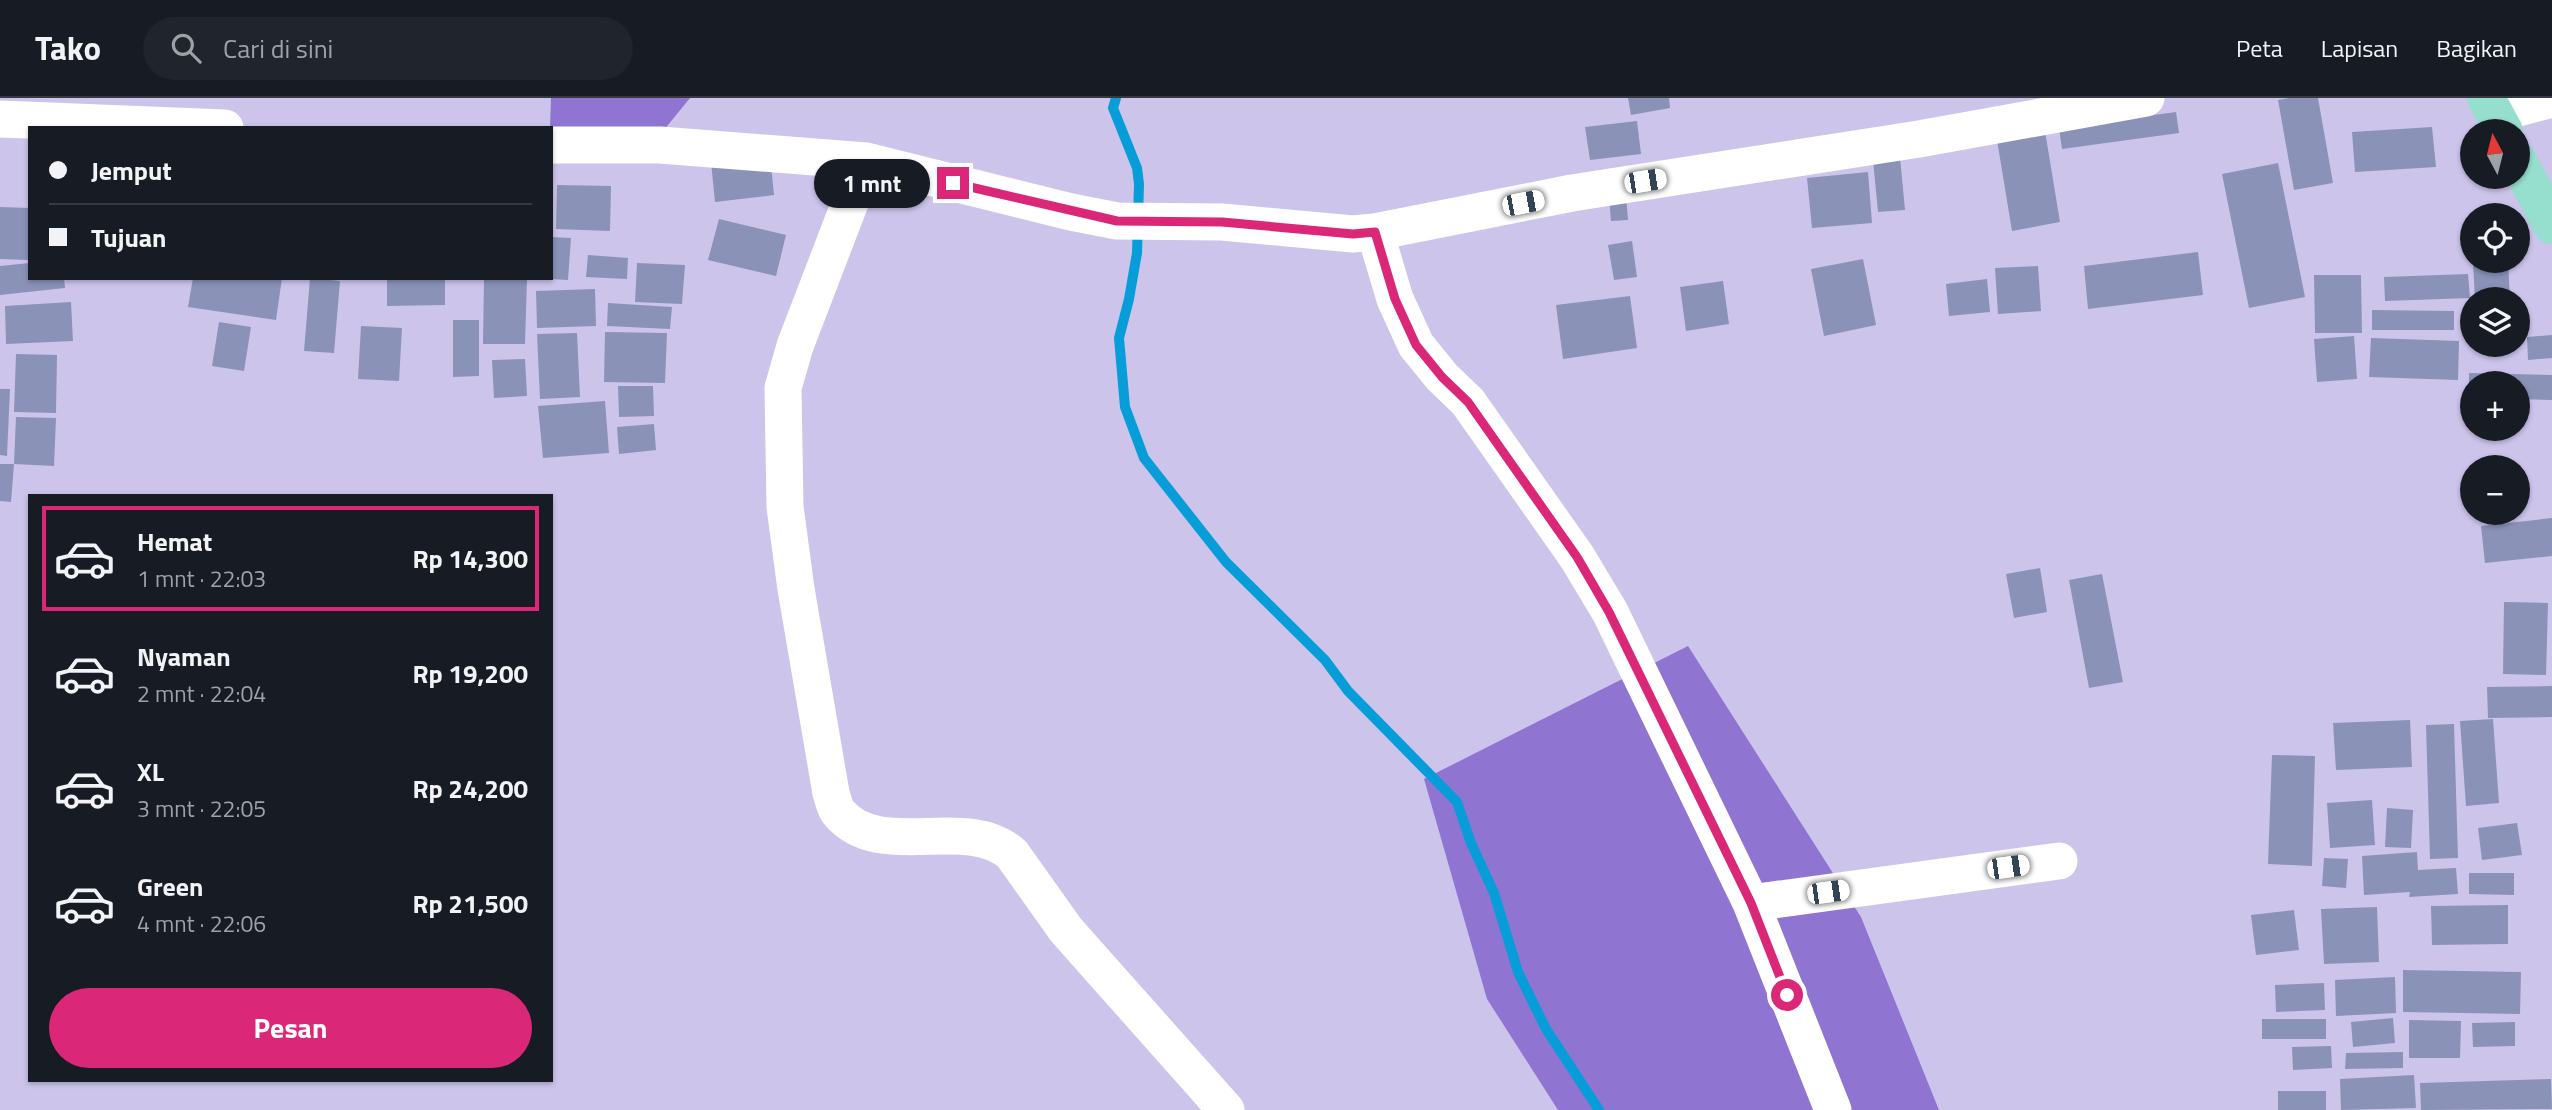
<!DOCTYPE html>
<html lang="id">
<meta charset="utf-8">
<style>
body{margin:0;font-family:"Titillium Web",sans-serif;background:#20242c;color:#f1f3f6;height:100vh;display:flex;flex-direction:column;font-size:26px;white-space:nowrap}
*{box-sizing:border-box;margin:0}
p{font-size:23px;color:#9ea1a6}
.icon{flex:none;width:38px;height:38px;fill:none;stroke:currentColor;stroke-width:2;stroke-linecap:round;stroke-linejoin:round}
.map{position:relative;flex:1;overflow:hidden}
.panel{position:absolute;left:28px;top:396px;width:525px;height:588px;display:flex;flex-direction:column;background:#171b24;border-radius:0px;box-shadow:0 2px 5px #0004}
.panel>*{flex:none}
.banner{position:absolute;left:28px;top:28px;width:525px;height:154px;border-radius:0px;box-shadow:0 2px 5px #0004;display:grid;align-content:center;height:154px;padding:0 21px;background:#171b24}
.needle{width:46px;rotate:353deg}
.tools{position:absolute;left:2460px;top:21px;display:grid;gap:14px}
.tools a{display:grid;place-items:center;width:70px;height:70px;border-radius:50%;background:#171b24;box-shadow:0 2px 5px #0004;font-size:35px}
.end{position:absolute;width:32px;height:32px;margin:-16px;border:9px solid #db2777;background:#fff;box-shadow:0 0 0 4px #fff}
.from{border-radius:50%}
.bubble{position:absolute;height:49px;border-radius:24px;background:#171b24;box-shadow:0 2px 5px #0004;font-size:23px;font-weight:700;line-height:49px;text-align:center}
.car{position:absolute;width:21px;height:42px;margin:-21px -10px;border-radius:9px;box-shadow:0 0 5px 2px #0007;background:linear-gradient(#fff 24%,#345 0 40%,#fff 0 76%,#345 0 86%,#fff 0)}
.banner b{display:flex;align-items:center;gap:24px;height:66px;font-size:26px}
.banner b+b{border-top:2px solid #363941}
.banner i{width:18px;height:18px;background:#f1f3f6}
ul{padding:12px 0 0;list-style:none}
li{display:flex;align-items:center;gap:21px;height:105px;margin:0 14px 10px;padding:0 7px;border:4px solid transparent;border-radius:0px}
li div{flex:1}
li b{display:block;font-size:26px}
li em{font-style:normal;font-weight:700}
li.on{border-color:#db2777}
li>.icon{width:63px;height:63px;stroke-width:1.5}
.button{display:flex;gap:14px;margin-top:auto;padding:14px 21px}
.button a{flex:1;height:80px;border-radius:42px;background:#db2777;color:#fff;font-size:28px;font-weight:700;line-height:80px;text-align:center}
header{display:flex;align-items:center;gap:42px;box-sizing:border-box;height:98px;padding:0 35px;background:#171b24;border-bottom:2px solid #363941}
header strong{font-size:33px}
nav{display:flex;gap:38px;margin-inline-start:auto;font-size:24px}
.search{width:490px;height:63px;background:#20242c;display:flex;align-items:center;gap:18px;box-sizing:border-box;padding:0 24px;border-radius:38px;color:#9ea1a6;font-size:26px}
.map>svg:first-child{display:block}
.forest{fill:#8f74d2}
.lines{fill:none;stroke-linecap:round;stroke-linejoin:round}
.stream{stroke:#079dd9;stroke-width:10}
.building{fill:#8a92b8}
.street{stroke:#fff;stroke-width:37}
.primary{stroke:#96dece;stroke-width:38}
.route{stroke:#db2777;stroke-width:9}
</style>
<header>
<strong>Tako</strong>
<div class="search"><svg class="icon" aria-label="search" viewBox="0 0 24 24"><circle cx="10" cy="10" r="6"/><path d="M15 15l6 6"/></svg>Cari di sini</div>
<nav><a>Peta</a><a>Lapisan</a><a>Bagikan</a></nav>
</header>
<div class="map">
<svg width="2552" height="1012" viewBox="0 0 2552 1012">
<rect width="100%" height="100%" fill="#cdc4ec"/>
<!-- forest -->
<path class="forest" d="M551 0H690L659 38 550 30Z
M1688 548 1861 819 1939 1012H1558L1487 901 1424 681Z"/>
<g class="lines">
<!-- stream -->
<path class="stream" d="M1116 0 1113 10 1137 70 1139 86 1137 155 1129 201 1119 240 1125 309 1144 360 1226 464 1325 562 1348 593 1457 704 1471 745 1494 795 1518 874 1546 931 1599 1012"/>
</g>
<!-- building -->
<path class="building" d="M1628 0H1669L1670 10 1631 17Z
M2289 0H2318L2333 85 2294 92 2278 2Z
M2176 14 2179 35 2062 51 2059 30Z
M1637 23 1641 56 1590 62 1585 29Z
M2432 29 2436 69 2355 74 2352 34Z
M2045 33 2060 124 2012 133 1997 42Z
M770 57 774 97 715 104 711 64Z
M1900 59 1905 112 1878 114 1873 62Z
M2278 65 2305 199 2249 210 2222 76Z
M1868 74 1872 125 1812 130 1807 80Z
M557 87 611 88 610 133 556 131Z
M1626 97 1628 122 1611 123 1609 99Z
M0 109 30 110 28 162 0 161Z
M719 121 786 137 776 178 708 162Z
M551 139 571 140 568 182 551 181Z
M1632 143 1637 179 1614 182 1608 147Z
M2198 154 2203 197 2088 211 2084 168Z
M588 157 628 160 627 181 586 179Z
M1863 161 1876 227 1824 238 1811 171Z
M2508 164 2510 201H2475L2473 165Z
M30 165V180H64L65 190 0 197V168Z
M637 165 685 167 682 206 635 204Z
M2038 168 2041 213 1998 216 1995 170Z
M2468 176 2470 200 2385 203 2384 179Z
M2314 177H2361L2362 235H2315Z
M193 180H282L276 222 188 209Z
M310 180 340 183 334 255 304 253Z
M484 180H527L525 246H483Z
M387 181H445V207L387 208Z
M1987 181 1990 214 1949 218 1946 186Z
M1723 183 1729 226 1686 233 1680 189Z
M595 191 596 228 537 230 536 193Z
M1630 198 1637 250 1563 261 1556 207Z
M71 204 73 243 6 246 5 208Z
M608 205 672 209 670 231 607 228Z
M2372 212 2454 213V232H2372Z
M453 222H479V278L453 279Z
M219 224 251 229 244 273 212 268Z
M361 228 402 230 399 283 358 281Z
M605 234 667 235 665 285 604 284Z
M577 235 580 299 540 301 537 236Z
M2552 237V260L2528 262 2527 239Z
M2354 238 2357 281 2317 284 2314 241Z
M2371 240 2459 243 2458 282 2369 279Z
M16 256 57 257 56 315 14 314Z
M525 261 527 298 494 300 492 262Z
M2469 275 2552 277V302L2518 301V285H2473V300H2469Z
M618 288H653L654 318 619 319Z
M0 291H10L7 358 0 357Z
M605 303 609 355 543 360 538 308Z
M16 319 56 320 54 368 14 366Z
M654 326 656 352 619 356 617 329Z
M0 366H14L11 404 0 403Z
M2552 420V458L2485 465 2481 428Z
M2040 470 2047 514 2014 520 2006 476Z
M2102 476 2123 584 2089 590 2069 482Z
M2504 504 2548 505 2546 577 2503 576Z
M2552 588V619L2488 620 2487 589Z
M2493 621 2499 705 2466 708 2460 623Z
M2410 622 2412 669 2336 672 2333 625Z
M2454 626 2458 760 2430 761 2426 627Z
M2272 657 2315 658 2312 768 2268 766Z
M2372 702 2375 747 2330 750 2327 705Z
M2387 710 2413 712 2411 750 2385 749Z
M2517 725 2522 757 2482 762 2478 730Z
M2417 754 2418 772 2456 770 2458 796 2409 799 2410 794 2364 797 2362 758Z
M2324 760 2348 761 2346 790 2322 788Z
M2469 775H2514V797L2469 796Z
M2508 807V846L2432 847 2431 808Z
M2377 809 2379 864 2324 866 2321 811Z
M2294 812 2299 852 2256 857 2251 817Z
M2403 872 2521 874 2520 916 2403 914Z
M2395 879 2396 915 2336 918 2335 882Z
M2324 885 2325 912 2276 914 2275 887Z
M2393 920 2395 945 2353 949 2351 924Z
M2262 921H2326V941H2262Z
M2409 922 2461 923 2460 960H2409Z
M2515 924V948L2473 949 2472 925Z
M2331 948 2332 970 2293 972 2292 949Z
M2403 954V970L2345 971 2346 955Z
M2414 977 2416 1010 2341 1012 2340 981Z
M2551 981 2552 1011 2421 1012 2420 985Z
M2278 993H2326V1012H2278Z"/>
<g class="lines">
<!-- street -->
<path class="street" d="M2495 16 2552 1
M0 21 225 30
M551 47H660L866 63 1071 114 1117 123 1222 124 1353 136 1375 134 1572 95 1919 41 2146 0
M866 63 795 248 783 290 785 409 796 491 831 695C833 701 835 711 839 715 880 764 966 715 1012 756L1066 832 1226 1012
M1375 134 1395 201 1416 247 1442 279 1468 304 1577 459 1610 514 1751 805 1833 1012
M1751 805 2059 763"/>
<!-- primary -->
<path class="primary" d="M2486 0 2504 33
M2518 63 2552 127"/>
</g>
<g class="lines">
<!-- route -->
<path class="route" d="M953 85 1117 123 1222 124 1353 136 1375 134 1395 201 1416 247 1442 279 1468 304 1577 459 1609 514 1751 805 1787 897"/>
</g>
</svg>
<div class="tools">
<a><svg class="needle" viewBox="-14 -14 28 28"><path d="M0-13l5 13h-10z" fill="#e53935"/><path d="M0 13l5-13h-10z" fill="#9ea1a6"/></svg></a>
<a><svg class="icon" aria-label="locate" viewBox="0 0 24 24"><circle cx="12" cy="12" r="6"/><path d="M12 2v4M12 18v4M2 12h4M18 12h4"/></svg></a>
<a><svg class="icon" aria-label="layers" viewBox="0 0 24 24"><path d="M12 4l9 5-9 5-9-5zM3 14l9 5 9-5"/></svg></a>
<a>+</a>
<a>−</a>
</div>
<i class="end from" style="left:1787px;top:897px"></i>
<i class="end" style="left:953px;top:85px"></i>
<div class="bubble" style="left:814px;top:61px;width:116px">1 mnt</div>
<i class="car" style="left:1645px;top:83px;rotate:81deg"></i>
<i class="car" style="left:1523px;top:105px;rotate:79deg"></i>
<i class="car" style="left:2008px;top:769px;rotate:82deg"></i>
<i class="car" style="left:1828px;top:794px;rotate:82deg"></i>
<div class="banner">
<b><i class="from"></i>Jemput</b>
<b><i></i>Tujuan</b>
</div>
<section class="panel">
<ul>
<li class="on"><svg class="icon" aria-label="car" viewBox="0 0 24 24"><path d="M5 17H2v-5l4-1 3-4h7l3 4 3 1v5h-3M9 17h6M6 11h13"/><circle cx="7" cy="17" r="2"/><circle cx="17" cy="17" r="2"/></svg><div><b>Hemat</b><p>1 mnt · 22:03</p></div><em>Rp 14,300</em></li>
<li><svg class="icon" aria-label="car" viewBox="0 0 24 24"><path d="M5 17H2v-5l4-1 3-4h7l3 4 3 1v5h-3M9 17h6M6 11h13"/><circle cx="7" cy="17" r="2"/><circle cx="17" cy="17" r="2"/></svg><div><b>Nyaman</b><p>2 mnt · 22:04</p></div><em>Rp 19,200</em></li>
<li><svg class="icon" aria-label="car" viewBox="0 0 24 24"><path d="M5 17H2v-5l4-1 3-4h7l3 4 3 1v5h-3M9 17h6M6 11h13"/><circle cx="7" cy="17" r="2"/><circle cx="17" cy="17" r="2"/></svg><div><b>XL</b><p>3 mnt · 22:05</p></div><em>Rp 24,200</em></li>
<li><svg class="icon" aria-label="car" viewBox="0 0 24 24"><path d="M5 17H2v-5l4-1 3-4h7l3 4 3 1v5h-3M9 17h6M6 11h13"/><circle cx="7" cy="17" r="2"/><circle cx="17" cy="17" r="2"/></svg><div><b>Green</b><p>4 mnt · 22:06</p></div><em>Rp 21,500</em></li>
</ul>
<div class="button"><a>Pesan</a></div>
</section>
</div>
